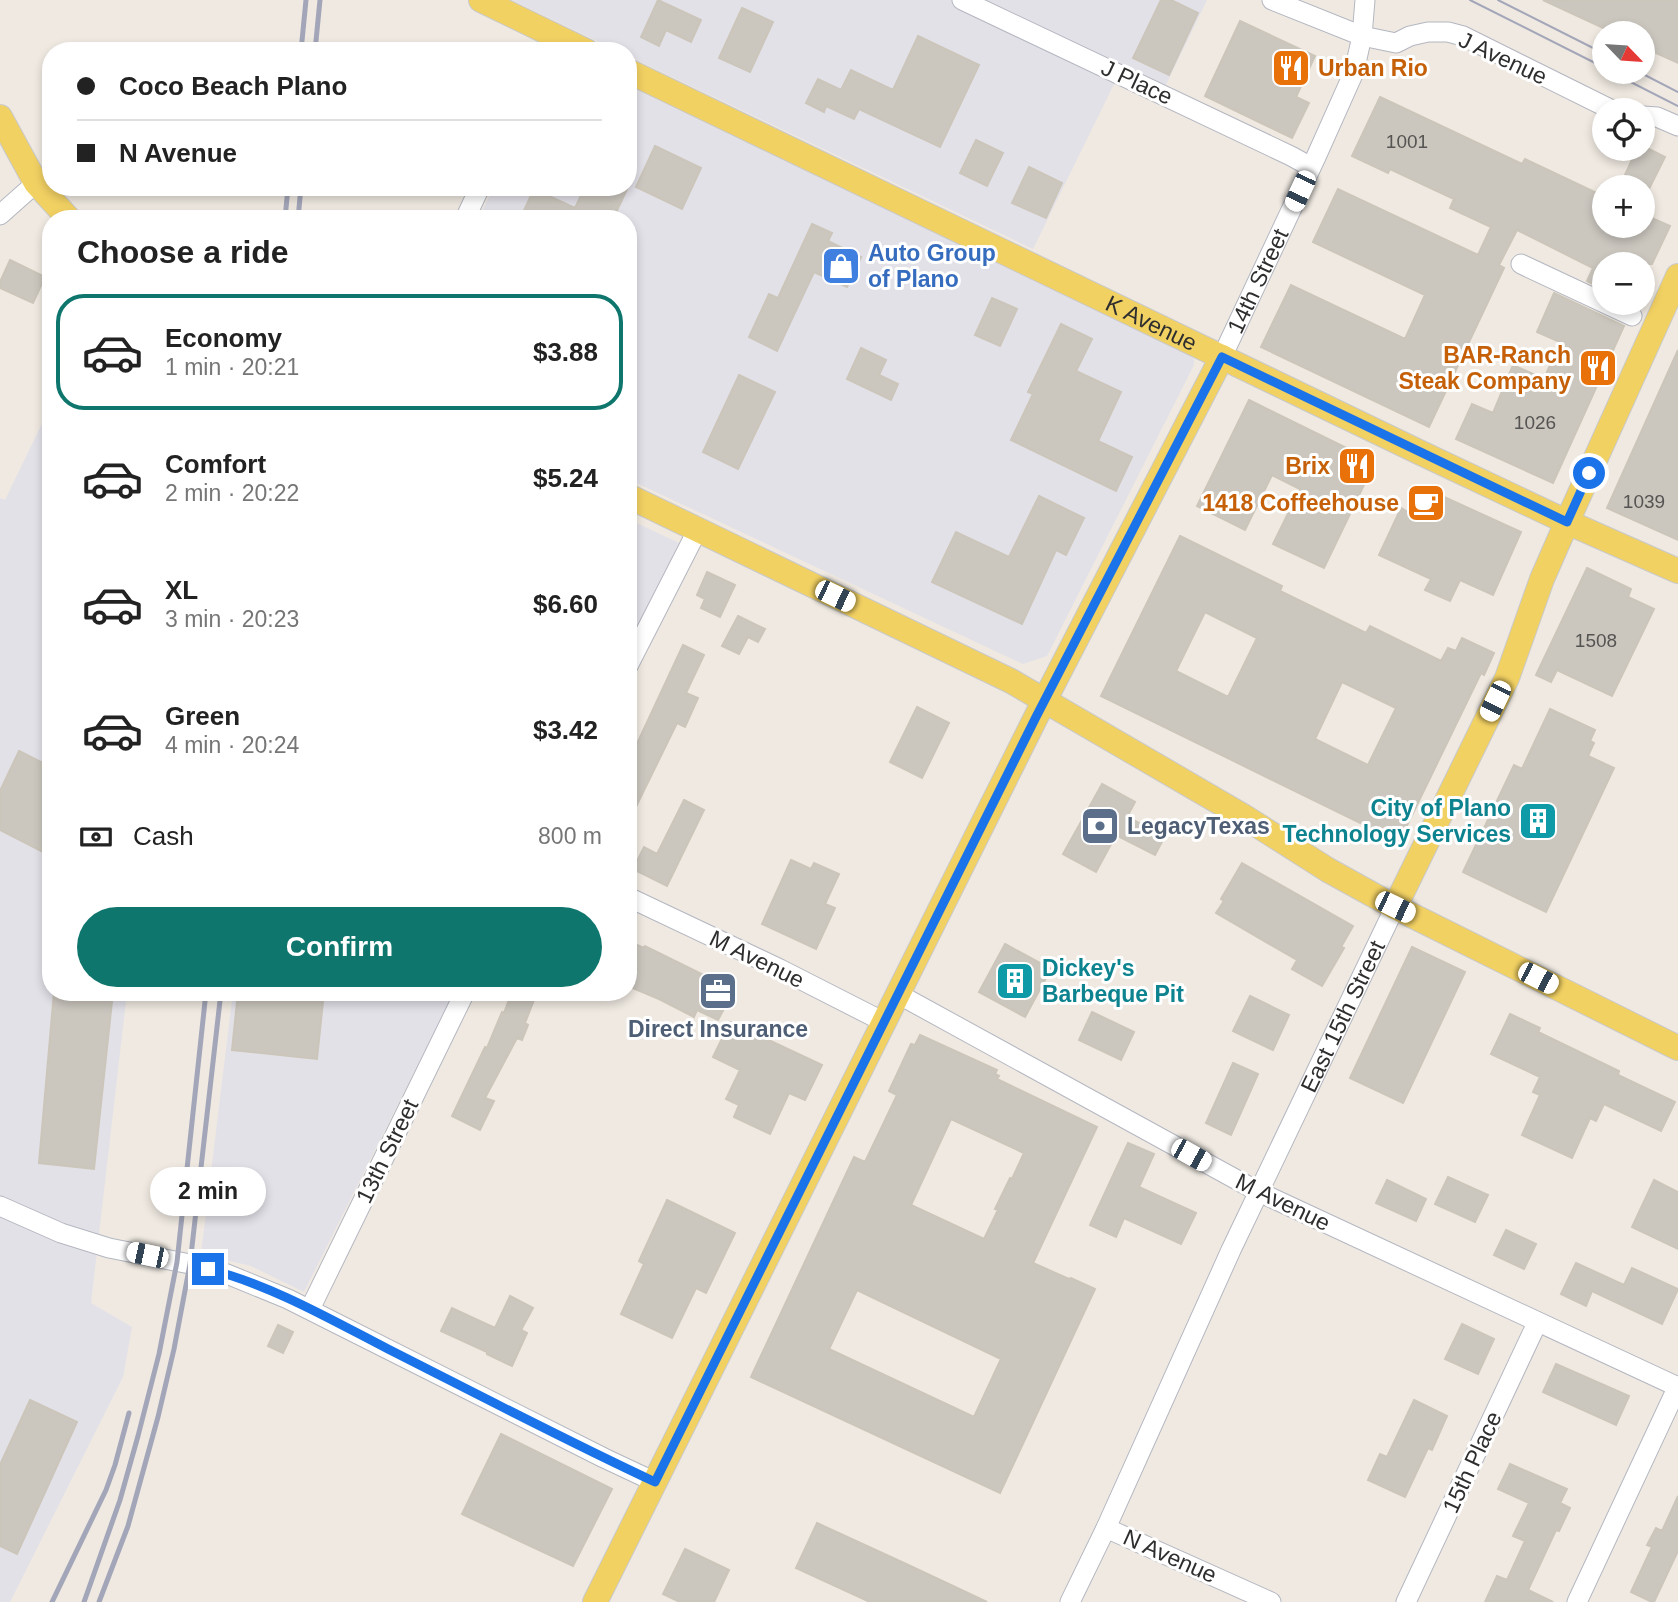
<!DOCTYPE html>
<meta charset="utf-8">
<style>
body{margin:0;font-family:Helvetica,sans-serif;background:#f6f6f6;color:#222;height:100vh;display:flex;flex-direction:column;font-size:26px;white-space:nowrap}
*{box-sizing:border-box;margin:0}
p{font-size:23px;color:#767676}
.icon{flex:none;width:38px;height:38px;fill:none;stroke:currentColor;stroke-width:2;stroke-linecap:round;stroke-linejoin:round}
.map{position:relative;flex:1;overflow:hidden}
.side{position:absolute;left:42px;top:210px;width:595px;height:791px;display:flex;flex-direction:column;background:#fff;border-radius:28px;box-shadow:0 4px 10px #0003}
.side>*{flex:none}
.banner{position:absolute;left:42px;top:42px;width:595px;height:154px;border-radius:28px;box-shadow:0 4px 10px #0003;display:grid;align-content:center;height:154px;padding:0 35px;background:#fff}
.needle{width:46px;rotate:115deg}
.tools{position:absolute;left:1592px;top:21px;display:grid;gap:14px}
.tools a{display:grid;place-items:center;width:63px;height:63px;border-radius:50%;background:#fff;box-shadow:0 4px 10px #0003;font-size:35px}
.end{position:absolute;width:32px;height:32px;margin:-16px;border:9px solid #1a73e8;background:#fff;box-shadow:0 0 0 4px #fff}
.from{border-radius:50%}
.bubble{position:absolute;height:49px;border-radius:24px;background:#fff;box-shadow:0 4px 10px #0003;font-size:23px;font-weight:700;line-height:49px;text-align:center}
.car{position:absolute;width:21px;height:42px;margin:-21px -10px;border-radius:9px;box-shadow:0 0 5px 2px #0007;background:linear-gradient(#fff 24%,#345 0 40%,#fff 0 76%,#345 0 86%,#fff 0)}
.banner b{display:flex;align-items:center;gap:24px;height:66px;font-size:26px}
.banner b+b{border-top:2px solid #e0e0e0}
.banner i{width:18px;height:18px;background:#222}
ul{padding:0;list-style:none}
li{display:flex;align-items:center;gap:21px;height:116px;margin:0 14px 10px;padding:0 21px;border:4px solid transparent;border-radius:28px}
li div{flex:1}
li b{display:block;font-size:26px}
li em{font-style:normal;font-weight:700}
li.on{border-color:#0f766e}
li>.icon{width:63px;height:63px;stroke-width:1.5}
h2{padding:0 35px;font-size:32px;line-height:84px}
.pay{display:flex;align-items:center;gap:18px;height:77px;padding:0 35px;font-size:26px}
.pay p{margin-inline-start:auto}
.cta{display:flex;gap:14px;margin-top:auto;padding:14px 35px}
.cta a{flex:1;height:80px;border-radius:42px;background:#0f766e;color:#fff;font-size:28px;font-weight:700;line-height:80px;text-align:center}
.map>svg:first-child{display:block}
.industrial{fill:#e3e1e8}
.building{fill:#cbc7bf;stroke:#cbc5ba;stroke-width:2;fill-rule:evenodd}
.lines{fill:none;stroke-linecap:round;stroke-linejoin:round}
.minor-casing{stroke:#b4b7c1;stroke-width:21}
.major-casing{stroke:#c9c9c9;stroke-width:26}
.minor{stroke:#fff;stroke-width:19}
.major{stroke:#f2d163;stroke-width:24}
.tram{stroke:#a3a6b8;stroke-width:2}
.rail{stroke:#a3a6b8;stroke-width:5}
.route{stroke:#1a73e8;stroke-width:9}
.labels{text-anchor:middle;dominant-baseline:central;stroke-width:6;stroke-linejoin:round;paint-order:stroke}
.number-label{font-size:19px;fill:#555452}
.street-label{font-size:23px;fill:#2e2e2e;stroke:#fff}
.food-label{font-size:23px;font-weight:bold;fill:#c56008;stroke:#fff;text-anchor:end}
.shop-label{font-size:23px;font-weight:bold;fill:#366cbe;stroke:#fff;text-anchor:start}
.culture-label{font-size:23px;font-weight:bold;fill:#0d838f;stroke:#fff;text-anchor:end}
.service-label{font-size:23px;font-weight:bold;fill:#4e5e75;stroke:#fff;text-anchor:start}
</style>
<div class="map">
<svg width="1678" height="1602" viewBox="0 0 1678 1602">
<rect width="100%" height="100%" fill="#efe9e1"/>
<!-- industrial -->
<path class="industrial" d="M512 0H1207L1161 95 1118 76 1033 249 628 56V51H618Z
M628 86 1188 354 1194 359V365L1047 656 1023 664 628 479V219H478L494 187H628Z
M51 405V992H127L91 1303 132 1327 123 1377 10 1602H0V498L5 500Z
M628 519 679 543 628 644Z
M233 992H454L304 1292 251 1266 201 1254Z"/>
<!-- building -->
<path class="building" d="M658 0 701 20 691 42 666 30 659 46 641 37Z
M1161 0H1171L1198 13 1169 75 1133 58Z
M1543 0H1678V63L1643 47V33H1614Z
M742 8 773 22 750 72 719 58Z
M1240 21 1315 56 1296 97 1309 103 1292 138 1205 96Z
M918 36 979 65 940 147 859 109 854 119 826 106 824 112 806 103 818 79 841 90 851 70 893 90Z
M1380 97 1522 164 1525 159 1605 197V226H1643V214L1670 226 1652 264H1605V290L1587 281 1593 268 1517 230 1499 265 1504 268 1429 427 1261 347 1291 285 1405 339 1425 295 1313 242 1338 189 1478 255 1491 227 1450 208 1454 199 1390 169 1388 173 1352 156Z
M976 140 1003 153 987 186 960 173Z
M655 146 701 168 682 209 636 187Z
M1637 149H1649L1665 157 1648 191 1623 179Z
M1029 167 1062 183 1046 218 1012 203Z
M585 187H628L613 219H520L534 189 575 208Z
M812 224 832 233 828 241 861 257 847 287 814 272 777 351 749 337 769 294 778 298Z
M10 260 45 277 33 303 0 288V282Z
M1554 293 1624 326 1553 483 1456 439 1472 404 1493 413 1513 365 1544 379 1560 342 1537 332Z
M992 298 1017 309 1000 346 975 335Z
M1061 324 1092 339 1076 371 1121 392 1098 441 1132 457 1116 491 1011 440 1033 394 1028 392Z
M861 348 886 360 879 375 898 384 891 400 847 379Z
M1678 350V540L1607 508Z
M739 375 775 392 738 469 703 452Z
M1249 400 1375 462 1324 568 1273 544 1300 489 1272 475 1245 530 1197 506Z
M1420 486 1521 532 1493 595 1460 580 1450 601 1425 590 1431 579 1379 555 1401 508 1408 512Z
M1039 496 1084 518 1066 555 1056 550 1022 624 932 582 956 532 1009 557Z
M1180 536 1282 586 1280 591 1366 633 1370 626 1441 661 1448 648 1456 651 1462 638 1494 653 1484 675 1481 673 1399 842 1101 696ZM1205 612 1257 638 1228 697 1176 671ZM1342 682 1396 708 1368 765 1315 739Z
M1587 568 1631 589 1628 597 1654 609 1612 696 1557 670 1551 682 1536 675Z
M707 572 735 585 720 617 701 608 705 599 697 595Z
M738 616 765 629 758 642 748 637 739 654 722 646Z
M683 645 704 655 686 693 698 698 685 727 677 723 628 823V763Z
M917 707 949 723 922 778 890 762Z
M1550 709 1595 730 1590 741 1594 743 1588 756 1614 768 1546 912 1463 872 1514 765 1522 769Z
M19 751 51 767V856L0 830V791Z
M1102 784 1135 802 1127 817 1165 836 1155 855 1116 835 1096 872 1063 854Z
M684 800 704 810 667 886 633 869 644 847 657 854Z
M791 860 811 869 814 863 839 874 825 904 835 908 816 949 762 924Z
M1242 863 1353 926 1341 947 1344 948 1322 986 1292 969 1297 960 1216 913 1224 901 1221 899Z
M628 941 644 948 645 946 734 990 718 1020 697 1010 694 1017 659 999 628 986Z
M1005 944 1051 969 1025 1017 979 992Z
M1412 947 1465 972 1403 1103 1350 1078Z
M54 992H113L94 1169 39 1163Z
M238 992H324L317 1059 232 1050Z
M512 992H537L525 1023 528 1025 522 1040 517 1038 485 1098 494 1101 480 1130 452 1116 485 1047 487 1048 502 1012 504 1013Z
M1250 996 1289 1015 1273 1050 1233 1031Z
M1092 1012 1134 1032 1121 1060 1079 1040Z
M1510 1014 1540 1028 1538 1032 1619 1071 1618 1075 1675 1102 1661 1131 1604 1104 1596 1121 1590 1118 1572 1158 1522 1135 1540 1095 1533 1092 1540 1077 1491 1054Z
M730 1022 822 1065 805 1100 789 1093 770 1134 734 1117 739 1105 726 1099 740 1070 713 1057Z
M920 1035 997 1070 995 1074 999 1076 997 1079 1097 1127 1033 1263 1069 1279 1071 1278 1095 1289 1000 1493 751 1377 854 1157 865 1162 897 1095 889 1091 911 1044 915 1045ZM951 1119 1024 1153 1012 1179 1010 1178 995 1209 998 1210 984 1239 911 1205ZM857 1290 1001 1359 974 1417 829 1349Z
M1233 1063 1258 1074 1231 1135 1206 1123Z
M1128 1143 1154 1154 1139 1187 1196 1213 1181 1244 1124 1218 1116 1237 1090 1225Z
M1448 1177 1488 1195 1475 1222 1435 1204Z
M1387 1180 1426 1199 1416 1221 1376 1203Z
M1654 1180 1678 1192V1249L1632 1227Z
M667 1200 735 1233 706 1293 696 1288 672 1338 621 1314 644 1264 639 1261Z
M1506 1230 1536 1244 1524 1269 1494 1255Z
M1576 1263 1624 1285 1632 1268 1678 1289 1662 1324 1592 1291 1586 1306 1561 1294Z
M510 1296 533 1308 521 1330 527 1333 512 1366 487 1354V1352L441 1331 452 1308 495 1328Z
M1462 1324 1494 1339 1478 1374 1445 1359Z
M278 1325 293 1332 283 1353 268 1346Z
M1556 1364 1629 1396 1616 1425 1543 1392Z
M30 1400 77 1422 17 1554 0 1546V1465Z
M1414 1400 1447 1416 1432 1450 1428 1448 1405 1497 1368 1480 1380 1454 1387 1457Z
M501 1434 612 1489 573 1566 462 1514Z
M1510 1464 1567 1489 1560 1503 1570 1508 1559 1531 1556 1530 1528 1590 1553 1602H1485L1497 1576 1507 1580 1525 1541 1513 1536 1529 1503 1498 1489Z
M1678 1496V1551L1654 1602H1652L1631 1592 1652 1547 1647 1545 1656 1528 1662 1531Z
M817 1523 904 1563 987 1602H870L796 1568Z
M685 1549 729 1570 714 1602H680L663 1594Z"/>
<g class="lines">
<defs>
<g id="minor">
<path d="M962 0 1291 156 1311 167"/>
<path d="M1272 0 1362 36 1396 43 1410 36 1428 32H1448L1463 36 1612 110"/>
<path d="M1643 116 1657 117 1678 126"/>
<path d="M0 215 36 183"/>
<path d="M465 219 480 187"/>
<path d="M1521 264 1632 316"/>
<path id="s1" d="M1222 357 1316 157 1354 72 1362 36 1365 0"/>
<path d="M628 666 698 529"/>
<path d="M628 897 780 969 884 1022"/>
<path d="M898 994 1259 1192 1678 1387"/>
<path d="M0 1206 61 1233 109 1248 190 1264 227 1274 288 1299 604 1458 655 1482"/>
<path d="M310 1309 465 992"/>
<path d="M1106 1528 1271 1602"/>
<path id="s2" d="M1070 1602 1106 1528 1231 1250 1395 907"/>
<path d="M1406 1602 1537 1323"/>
<path d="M1577 1602 1678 1386"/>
</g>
<g id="major">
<path d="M481 0 586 51"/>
<path id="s3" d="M628 71 1421 453 1567 522 1678 571"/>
<path d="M0 117 36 183 69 219"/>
<path d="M628 496 1011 681 1243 816 1328 870 1395 907 1678 1048"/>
<path d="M1395 907 1507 678 1542 579 1567 522 1678 276"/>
<path d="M595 1602 1036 717 1222 357"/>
</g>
</defs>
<!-- minor casing -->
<use href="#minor" class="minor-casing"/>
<!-- major casing -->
<use href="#major" class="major-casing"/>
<!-- minor -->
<use href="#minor" class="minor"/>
<!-- major -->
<use href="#major" class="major"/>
<!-- tram -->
<path class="tram" d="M1470 0 1605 68
M1498 0 1605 54
M1611 72 1678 106
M1639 72 1678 92"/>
<!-- rail -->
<path class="rail" d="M301 51 306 0
M315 51 320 0
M285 219 288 187
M298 219 301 187
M52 1602 106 1490 115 1465 129 1413
M84 1602 120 1500 138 1436 159 1354 177 1262 206 992
M99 1602 128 1526 158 1417 174 1349 190 1264 221 992"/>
</g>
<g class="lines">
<!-- route -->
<path class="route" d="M208 1269C271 1285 330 1319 388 1349 477 1394 565 1440 655 1482L1036 717 1222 357 1567 522 1589 473"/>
</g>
<!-- icons -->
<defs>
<symbol id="restaurant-square" viewBox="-11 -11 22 22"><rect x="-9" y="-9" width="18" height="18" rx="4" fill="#e8710a" stroke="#fff"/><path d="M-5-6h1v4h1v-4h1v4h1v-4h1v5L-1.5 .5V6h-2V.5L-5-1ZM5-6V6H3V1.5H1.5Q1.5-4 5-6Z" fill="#fff"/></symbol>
<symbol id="shop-square" viewBox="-11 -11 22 22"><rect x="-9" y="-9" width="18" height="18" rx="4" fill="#3f7fe0" stroke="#fff"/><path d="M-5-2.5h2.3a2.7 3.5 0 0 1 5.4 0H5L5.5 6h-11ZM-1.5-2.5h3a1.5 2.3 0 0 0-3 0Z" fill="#fff"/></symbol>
<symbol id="cafe-square" viewBox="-11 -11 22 22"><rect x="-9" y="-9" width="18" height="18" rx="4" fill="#e8710a" stroke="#fff"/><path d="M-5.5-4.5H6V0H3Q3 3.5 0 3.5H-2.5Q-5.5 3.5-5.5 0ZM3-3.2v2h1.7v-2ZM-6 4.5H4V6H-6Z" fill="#fff"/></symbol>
<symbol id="building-square" viewBox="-11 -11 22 22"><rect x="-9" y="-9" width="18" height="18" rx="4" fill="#0f9aa8" stroke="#fff"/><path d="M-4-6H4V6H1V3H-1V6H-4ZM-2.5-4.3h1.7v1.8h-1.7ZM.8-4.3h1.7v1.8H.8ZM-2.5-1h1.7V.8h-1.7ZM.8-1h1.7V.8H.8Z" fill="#fff"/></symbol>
<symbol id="bank-square" viewBox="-11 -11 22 22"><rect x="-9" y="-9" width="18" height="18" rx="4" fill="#5c6f8a" stroke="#fff"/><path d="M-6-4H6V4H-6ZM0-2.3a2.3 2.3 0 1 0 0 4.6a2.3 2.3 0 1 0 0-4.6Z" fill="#fff"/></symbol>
<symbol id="office-square" viewBox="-11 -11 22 22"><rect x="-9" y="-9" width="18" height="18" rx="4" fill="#5c6f8a" stroke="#fff"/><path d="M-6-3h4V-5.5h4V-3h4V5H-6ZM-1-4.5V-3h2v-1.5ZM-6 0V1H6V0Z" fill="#fff"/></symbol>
</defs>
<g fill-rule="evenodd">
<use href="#restaurant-square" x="1269" y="46" width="44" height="44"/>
<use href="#shop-square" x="819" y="244" width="44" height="44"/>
<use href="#restaurant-square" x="1576" y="346" width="44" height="44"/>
<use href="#restaurant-square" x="1335" y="444" width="44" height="44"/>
<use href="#cafe-square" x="1404" y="481" width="44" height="44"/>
<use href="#building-square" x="1516" y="799" width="44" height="44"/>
<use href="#bank-square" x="1078" y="804" width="44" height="44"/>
<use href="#building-square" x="993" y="959" width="44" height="44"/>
<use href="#office-square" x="696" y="969" width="44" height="44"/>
</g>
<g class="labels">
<!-- number labels -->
<g class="number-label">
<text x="1407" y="141">1001</text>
<text x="1535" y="422">1026</text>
<text x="1644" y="501">1039</text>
<text x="1596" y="640">1508</text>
</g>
<!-- street labels -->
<g class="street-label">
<text transform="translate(1503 58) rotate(25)">J Avenue</text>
<text transform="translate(1137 82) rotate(25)">J Place</text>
<text stroke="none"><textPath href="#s1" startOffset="84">14th Street</textPath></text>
<text stroke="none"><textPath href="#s3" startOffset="581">K Avenue</textPath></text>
<text transform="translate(757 959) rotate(26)">M Avenue</text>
<text stroke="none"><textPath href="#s2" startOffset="646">East 15th Street</textPath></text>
<text transform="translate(387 1151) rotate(-64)">13th Street</text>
<text transform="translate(1283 1202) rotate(26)">M Avenue</text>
<text transform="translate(1472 1462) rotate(-65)">15th Place</text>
<text transform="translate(1170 1556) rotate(24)">N Avenue</text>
</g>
<!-- food labels -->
<g class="food-label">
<text x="1318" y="68" text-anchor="start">Urban Rio</text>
<text x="1571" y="355">BAR-Ranch<tspan x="1571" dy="26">Steak Company</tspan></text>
<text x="1330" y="466">Brix</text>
<text x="1399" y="503">1418 Coffeehouse</text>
</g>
<!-- shop labels -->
<g class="shop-label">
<text x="868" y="253">Auto Group<tspan x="868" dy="26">of Plano</tspan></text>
</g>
<!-- culture labels -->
<g class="culture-label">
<text x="1511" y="808">City of Plano<tspan x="1511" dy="26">Technology Services</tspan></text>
<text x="1042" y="968" text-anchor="start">Dickey's<tspan x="1042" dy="26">Barbeque Pit</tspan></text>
</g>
<!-- service labels -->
<g class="service-label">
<text x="1127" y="826">LegacyTexas</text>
<text x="718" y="1029" text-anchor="middle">Direct Insurance</text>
</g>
</g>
</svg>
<div class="tools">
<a><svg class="needle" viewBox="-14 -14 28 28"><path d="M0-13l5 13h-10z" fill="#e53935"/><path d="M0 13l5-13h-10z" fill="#767676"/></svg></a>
<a><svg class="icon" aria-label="locate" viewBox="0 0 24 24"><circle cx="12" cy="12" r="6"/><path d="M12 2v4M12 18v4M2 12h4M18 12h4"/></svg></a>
<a>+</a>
<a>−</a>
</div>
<i class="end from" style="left:1589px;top:473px"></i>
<i class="end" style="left:208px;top:1269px"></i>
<div class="bubble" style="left:150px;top:1167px;width:116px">2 min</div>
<i class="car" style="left:1300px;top:191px;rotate:205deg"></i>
<i class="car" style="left:835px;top:596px;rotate:116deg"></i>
<i class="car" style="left:1495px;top:701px;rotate:206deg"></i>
<i class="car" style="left:1395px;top:907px;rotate:116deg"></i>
<i class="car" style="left:1538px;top:978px;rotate:117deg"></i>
<i class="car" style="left:1191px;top:1155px;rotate:119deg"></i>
<i class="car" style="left:147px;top:1255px;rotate:282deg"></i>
<div class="banner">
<b><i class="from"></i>Coco Beach Plano</b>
<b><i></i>N Avenue</b>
</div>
<section class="side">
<h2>Choose a ride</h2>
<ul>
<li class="on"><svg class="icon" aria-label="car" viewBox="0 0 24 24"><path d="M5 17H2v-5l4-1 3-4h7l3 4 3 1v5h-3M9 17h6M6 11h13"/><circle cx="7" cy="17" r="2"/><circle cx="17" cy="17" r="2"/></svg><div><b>Economy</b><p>1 min · 20:21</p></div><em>$3.88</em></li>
<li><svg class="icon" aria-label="car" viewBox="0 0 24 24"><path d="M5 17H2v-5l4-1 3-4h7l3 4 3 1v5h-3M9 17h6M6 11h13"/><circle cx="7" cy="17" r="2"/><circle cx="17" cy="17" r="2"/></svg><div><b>Comfort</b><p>2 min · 20:22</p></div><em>$5.24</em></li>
<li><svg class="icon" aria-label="car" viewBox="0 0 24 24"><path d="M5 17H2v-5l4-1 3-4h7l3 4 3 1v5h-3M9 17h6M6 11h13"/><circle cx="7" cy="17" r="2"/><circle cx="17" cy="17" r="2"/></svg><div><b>XL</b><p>3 min · 20:23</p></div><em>$6.60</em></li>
<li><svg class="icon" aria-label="car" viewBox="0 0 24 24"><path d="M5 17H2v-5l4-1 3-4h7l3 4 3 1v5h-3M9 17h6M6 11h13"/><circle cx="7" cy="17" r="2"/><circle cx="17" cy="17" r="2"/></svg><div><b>Green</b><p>4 min · 20:24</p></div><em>$3.42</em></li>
</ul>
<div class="pay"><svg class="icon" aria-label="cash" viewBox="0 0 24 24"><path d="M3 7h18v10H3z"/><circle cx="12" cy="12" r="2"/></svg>Cash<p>800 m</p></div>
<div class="cta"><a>Confirm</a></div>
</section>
</div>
